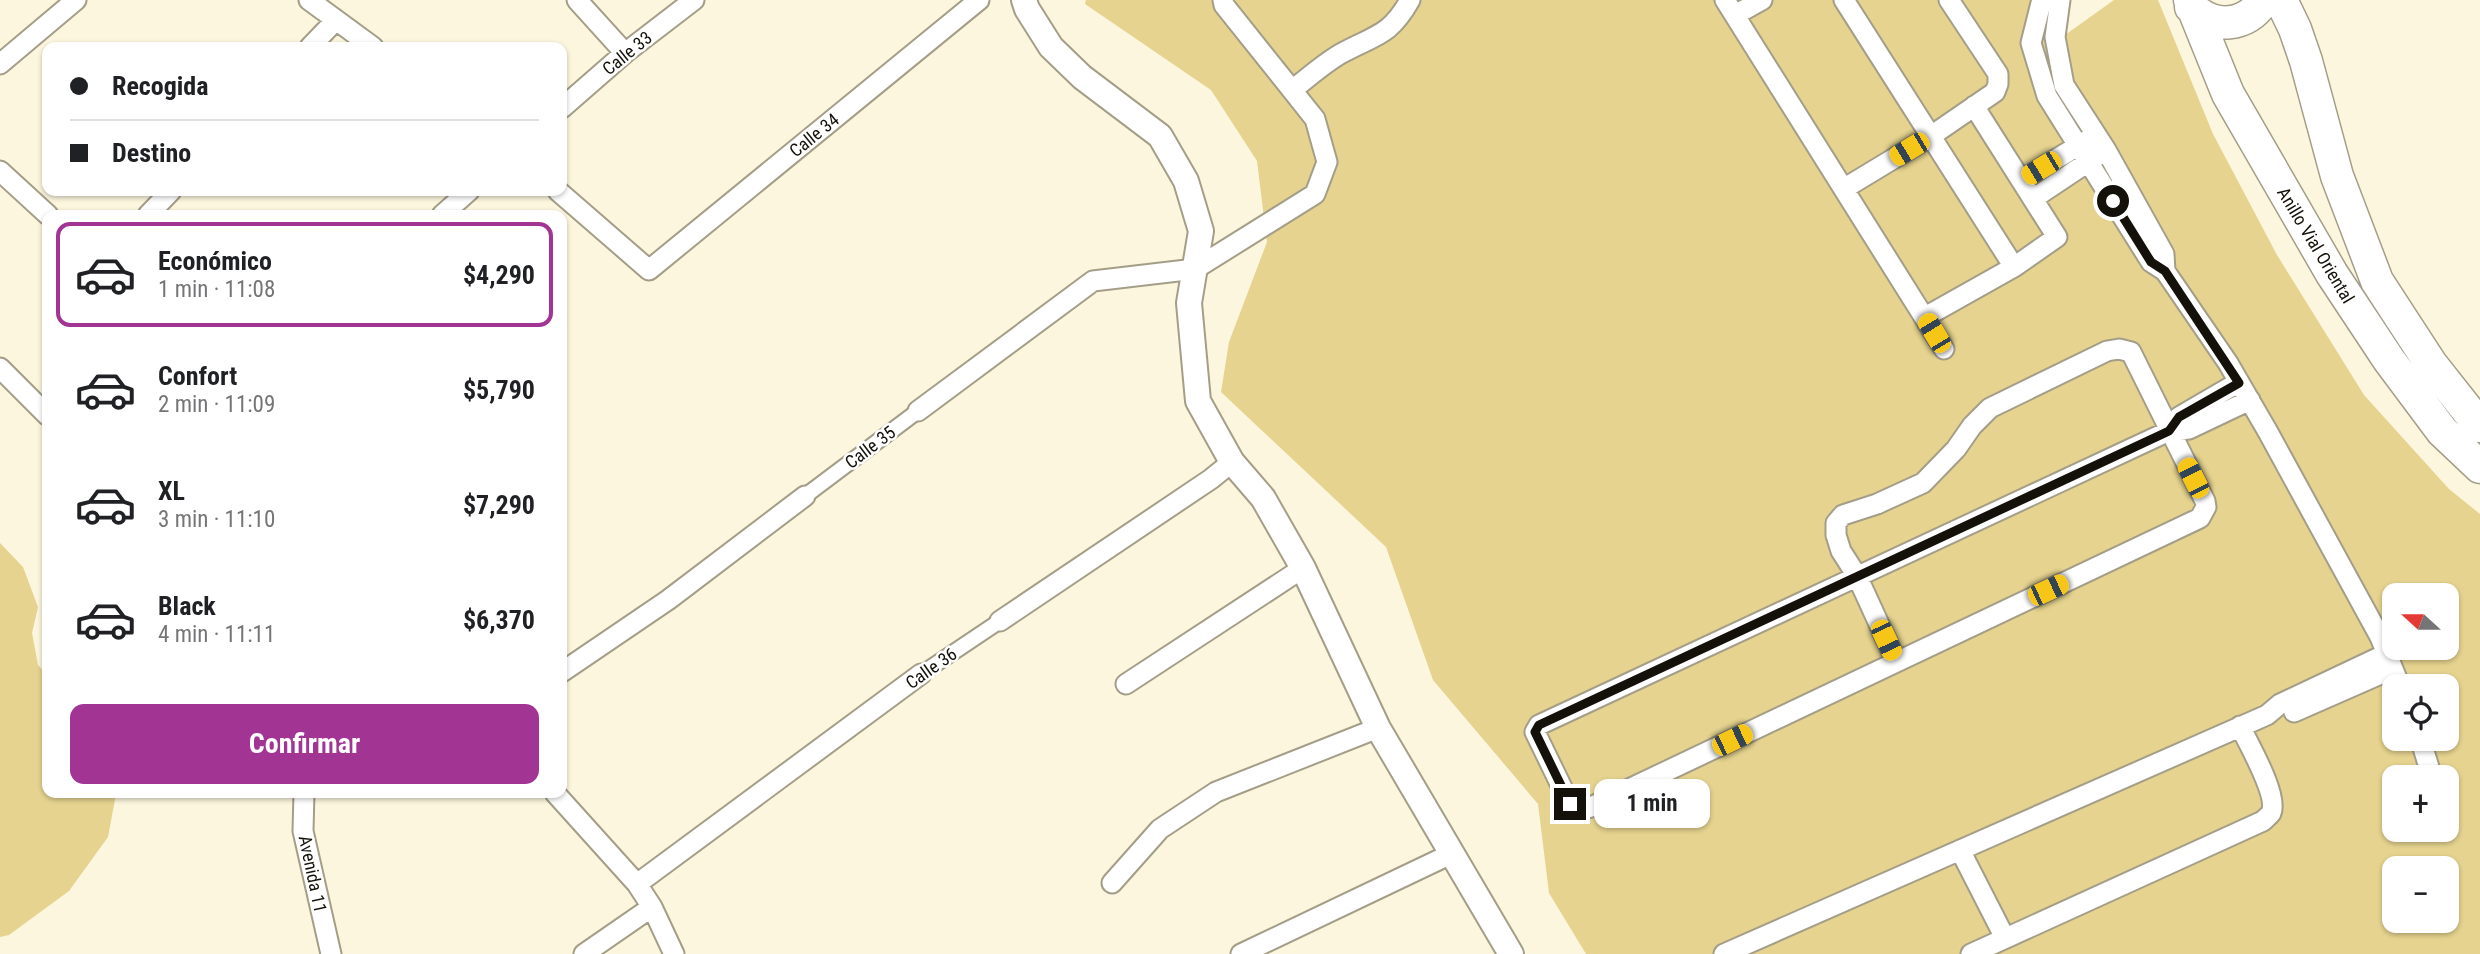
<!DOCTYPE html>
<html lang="es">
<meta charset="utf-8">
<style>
body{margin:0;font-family:"Roboto Condensed",sans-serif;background:#f6f6f6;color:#202124;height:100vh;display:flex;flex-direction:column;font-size:26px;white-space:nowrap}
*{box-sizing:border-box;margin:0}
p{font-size:23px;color:#757577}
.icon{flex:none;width:38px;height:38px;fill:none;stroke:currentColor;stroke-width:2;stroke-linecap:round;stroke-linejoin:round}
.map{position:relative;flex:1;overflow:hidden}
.sheet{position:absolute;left:42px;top:210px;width:525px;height:588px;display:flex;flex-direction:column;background:#fff;border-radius:14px;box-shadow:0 2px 5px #0004}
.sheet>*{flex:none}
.top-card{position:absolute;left:42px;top:42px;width:525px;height:154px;border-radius:14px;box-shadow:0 2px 5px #0004;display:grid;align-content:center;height:154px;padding:0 28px;background:#fff}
.needle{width:46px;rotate:291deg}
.controls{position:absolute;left:2382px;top:583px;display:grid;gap:14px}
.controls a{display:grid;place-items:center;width:77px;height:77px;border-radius:14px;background:#fff;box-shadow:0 2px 5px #0004;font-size:35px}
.end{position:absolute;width:32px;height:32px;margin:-16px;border:9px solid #131109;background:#fff;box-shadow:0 0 0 4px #fff}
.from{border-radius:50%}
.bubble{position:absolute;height:49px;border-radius:14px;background:#fff;box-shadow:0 2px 5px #0004;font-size:23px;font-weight:700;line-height:49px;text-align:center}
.car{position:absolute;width:21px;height:42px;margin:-21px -10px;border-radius:9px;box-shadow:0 0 5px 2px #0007;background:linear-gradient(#f5c518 24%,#345 0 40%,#f5c518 0 76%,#345 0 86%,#f5c518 0)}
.top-card b{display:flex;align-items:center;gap:24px;height:66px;font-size:26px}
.top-card b+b{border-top:2px solid #e0e0e0}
.top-card i{width:18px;height:18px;background:#202124}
ul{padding:12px 0 0;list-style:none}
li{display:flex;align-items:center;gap:21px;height:105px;margin:0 14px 10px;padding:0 14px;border:4px solid transparent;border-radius:14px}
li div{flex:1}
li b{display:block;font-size:26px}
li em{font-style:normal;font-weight:700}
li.on{border-color:#a23594}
li>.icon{width:63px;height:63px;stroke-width:1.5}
.button{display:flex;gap:14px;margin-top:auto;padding:14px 28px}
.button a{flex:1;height:80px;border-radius:14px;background:#a23594;color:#fff;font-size:28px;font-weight:700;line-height:80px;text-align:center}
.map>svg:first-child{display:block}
.green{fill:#e5d38f;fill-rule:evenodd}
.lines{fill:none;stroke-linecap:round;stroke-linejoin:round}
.pedestrian-casing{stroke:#a49e88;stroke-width:18}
.minor-casing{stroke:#a49e88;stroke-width:23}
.tertiary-casing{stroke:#a49e88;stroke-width:28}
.trunk-casing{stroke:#a49e88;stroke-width:35}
.pedestrian{stroke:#fff;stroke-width:14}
.minor{stroke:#fff;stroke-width:19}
.tertiary{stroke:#fff;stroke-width:24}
.trunk{stroke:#fff;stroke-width:32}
.route{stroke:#131109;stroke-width:9}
.labels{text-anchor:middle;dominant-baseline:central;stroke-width:5;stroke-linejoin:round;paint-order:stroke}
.street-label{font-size:18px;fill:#131109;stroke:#fff}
</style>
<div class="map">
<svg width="2480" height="954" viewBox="0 0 2480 954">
<rect width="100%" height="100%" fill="#fcf6de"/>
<!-- green -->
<path class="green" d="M1086 0H2039L2065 35 2114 0H2158L2213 134 2277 255 2364 395 2449 489 2480 514V954H1586L1549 893 1538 804 1433 680 1386 547 1221 392 1229 342 1267 242 1257 161 1211 90 1085 4ZM2394 595H2446V648H2394ZM2394 686H2446V738H2394ZM2394 777H2446V830H2394ZM2394 868H2446V920H2394Z
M0 543 23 567 38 607 32 633 38 665 47 675V793L116 794 108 837 69 891 9 935 0 937Z"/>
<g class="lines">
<defs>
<path id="pedestrian" d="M805 496 918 411
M921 674 1000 621"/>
<path id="minor" d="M309 0 373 47
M577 0 625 53
M1725 0 1944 349
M1844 0 2014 267
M2045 0 2041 3 2031 43 2047 96 2151 262 2165 271 2228 363 2268 432 2380 637 2400 686
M2060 0 2055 37 2064 85 2106 150 2164 254 2165 271
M1735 15 1762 0
M310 47 336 20
M0 64 76 0
M1292 90C1308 78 1324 63 1342 53 1375 35 1390 36 1410 0
M562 108 625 53 694 0
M0 171 48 215
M2022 180 2089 139
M1845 188 1931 136 1995 92 1998 84V74L1949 0
M558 191 649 270 979 0
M2034 198 2097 156
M148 215 171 191
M442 215 469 191
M1925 317 2014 267 2057 237 1974 106
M0 368 47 415
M918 411 1093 281 1195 269 1315 194 1327 162 1315 119 1224 5 1223 0
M2169 431 2179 417 2239 382
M1000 621 1211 479 1232 462
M1896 661 1857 576 1841 551 1836 535V523L1843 515 1877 504 1923 483 1956 449 1972 426 1990 408 2107 351 2119 349 2131 352 2205 501 2206 507 2200 518 1591 807 1583 809 1570 804 1535 732 1539 725 2169 431 2189 429 2250 400
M562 672 668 600 805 496
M1126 684 1303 568
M2294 712 2392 669
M2420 738 2432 777
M304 793 303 831 331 954
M555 793 637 884 652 907 674 954
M1960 850 2005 938
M1112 883 1160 829 1216 792 1378 728
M637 884 921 674
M584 954 652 907
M1241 954 1453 853
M1724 954 2267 715 2280 704 2386 654
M1971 954 2263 821C2266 818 2269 816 2271 813 2279 796 2248 743 2240 726"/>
<path id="tertiary" d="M1024 0 1027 9 1051 47 1082 77 1160 136 1186 181 1201 231 1189 303 1198 401 1232 462 1263 498 1303 568 1378 728 1511 954"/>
<path id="trunk" d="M2190 0 2228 94 2332 274 2389 360 2442 431 2480 467
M2281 0 2295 29 2306 61 2337 176 2377 281 2431 364 2480 426
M2191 7C2214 30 2246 27 2264 0"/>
</defs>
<!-- pedestrian casing -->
<use href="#pedestrian" class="pedestrian-casing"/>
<!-- minor casing -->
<use href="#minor" class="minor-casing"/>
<!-- tertiary casing -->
<use href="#tertiary" class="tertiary-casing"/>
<!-- trunk casing -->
<use href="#trunk" class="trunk-casing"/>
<!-- pedestrian -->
<use href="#pedestrian" class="pedestrian"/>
<!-- minor -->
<use href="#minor" class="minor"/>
<!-- tertiary -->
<use href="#tertiary" class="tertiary"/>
<!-- trunk -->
<use href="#trunk" class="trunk"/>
</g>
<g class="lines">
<!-- route -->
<path class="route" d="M1570 804 1535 732 1539 725 2169 431 2179 417 2239 383 2165 271 2151 262 2113 201"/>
</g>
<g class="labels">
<!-- street labels -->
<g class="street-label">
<text transform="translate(627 53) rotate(-39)">Calle 33</text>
<text transform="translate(814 135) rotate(-39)">Calle 34</text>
<text transform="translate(2316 245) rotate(59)">Anillo Vial Oriental</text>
<text transform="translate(870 447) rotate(-37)">Calle 35</text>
<text transform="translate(931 668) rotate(-35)">Calle 36</text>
<text transform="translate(313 874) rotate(78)">Avenida 11</text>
</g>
</g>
</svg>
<div class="controls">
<a><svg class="needle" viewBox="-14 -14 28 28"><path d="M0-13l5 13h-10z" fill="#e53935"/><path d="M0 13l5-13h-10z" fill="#757577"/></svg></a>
<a><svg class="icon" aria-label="locate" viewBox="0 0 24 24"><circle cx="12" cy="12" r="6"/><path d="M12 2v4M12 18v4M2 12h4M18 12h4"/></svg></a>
<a>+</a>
<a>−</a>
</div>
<i class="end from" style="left:2113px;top:201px"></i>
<i class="end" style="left:1570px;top:804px"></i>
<div class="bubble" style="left:1594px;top:779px;width:116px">1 min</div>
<i class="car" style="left:1909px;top:149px;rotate:239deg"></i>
<i class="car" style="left:2041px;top:168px;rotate:239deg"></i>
<i class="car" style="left:1934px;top:333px;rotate:329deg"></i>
<i class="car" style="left:2193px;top:478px;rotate:333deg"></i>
<i class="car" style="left:2048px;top:590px;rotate:65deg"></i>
<i class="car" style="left:1886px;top:640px;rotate:155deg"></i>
<i class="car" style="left:1732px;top:740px;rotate:64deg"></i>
<div class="top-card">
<b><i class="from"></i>Recogida</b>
<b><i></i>Destino</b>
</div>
<section class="sheet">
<ul>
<li class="on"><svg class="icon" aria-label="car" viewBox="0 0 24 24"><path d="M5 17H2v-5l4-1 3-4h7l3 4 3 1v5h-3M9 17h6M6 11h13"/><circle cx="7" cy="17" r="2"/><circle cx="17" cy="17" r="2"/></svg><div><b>Económico</b><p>1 min · 11:08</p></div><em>$4,290</em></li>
<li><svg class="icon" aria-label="car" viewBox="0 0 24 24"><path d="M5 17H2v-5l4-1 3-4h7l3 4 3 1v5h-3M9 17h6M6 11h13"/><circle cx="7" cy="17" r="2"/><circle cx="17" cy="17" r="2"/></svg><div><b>Confort</b><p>2 min · 11:09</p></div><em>$5,790</em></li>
<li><svg class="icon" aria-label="car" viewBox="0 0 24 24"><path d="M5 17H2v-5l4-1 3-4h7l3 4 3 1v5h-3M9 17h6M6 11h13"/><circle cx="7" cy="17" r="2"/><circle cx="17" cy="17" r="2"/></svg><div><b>XL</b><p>3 min · 11:10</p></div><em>$7,290</em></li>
<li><svg class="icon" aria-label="car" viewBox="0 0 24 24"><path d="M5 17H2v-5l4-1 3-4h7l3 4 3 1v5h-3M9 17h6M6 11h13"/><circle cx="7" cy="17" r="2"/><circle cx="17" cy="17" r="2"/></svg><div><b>Black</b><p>4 min · 11:11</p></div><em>$6,370</em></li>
</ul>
<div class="button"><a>Confirmar</a></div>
</section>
</div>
